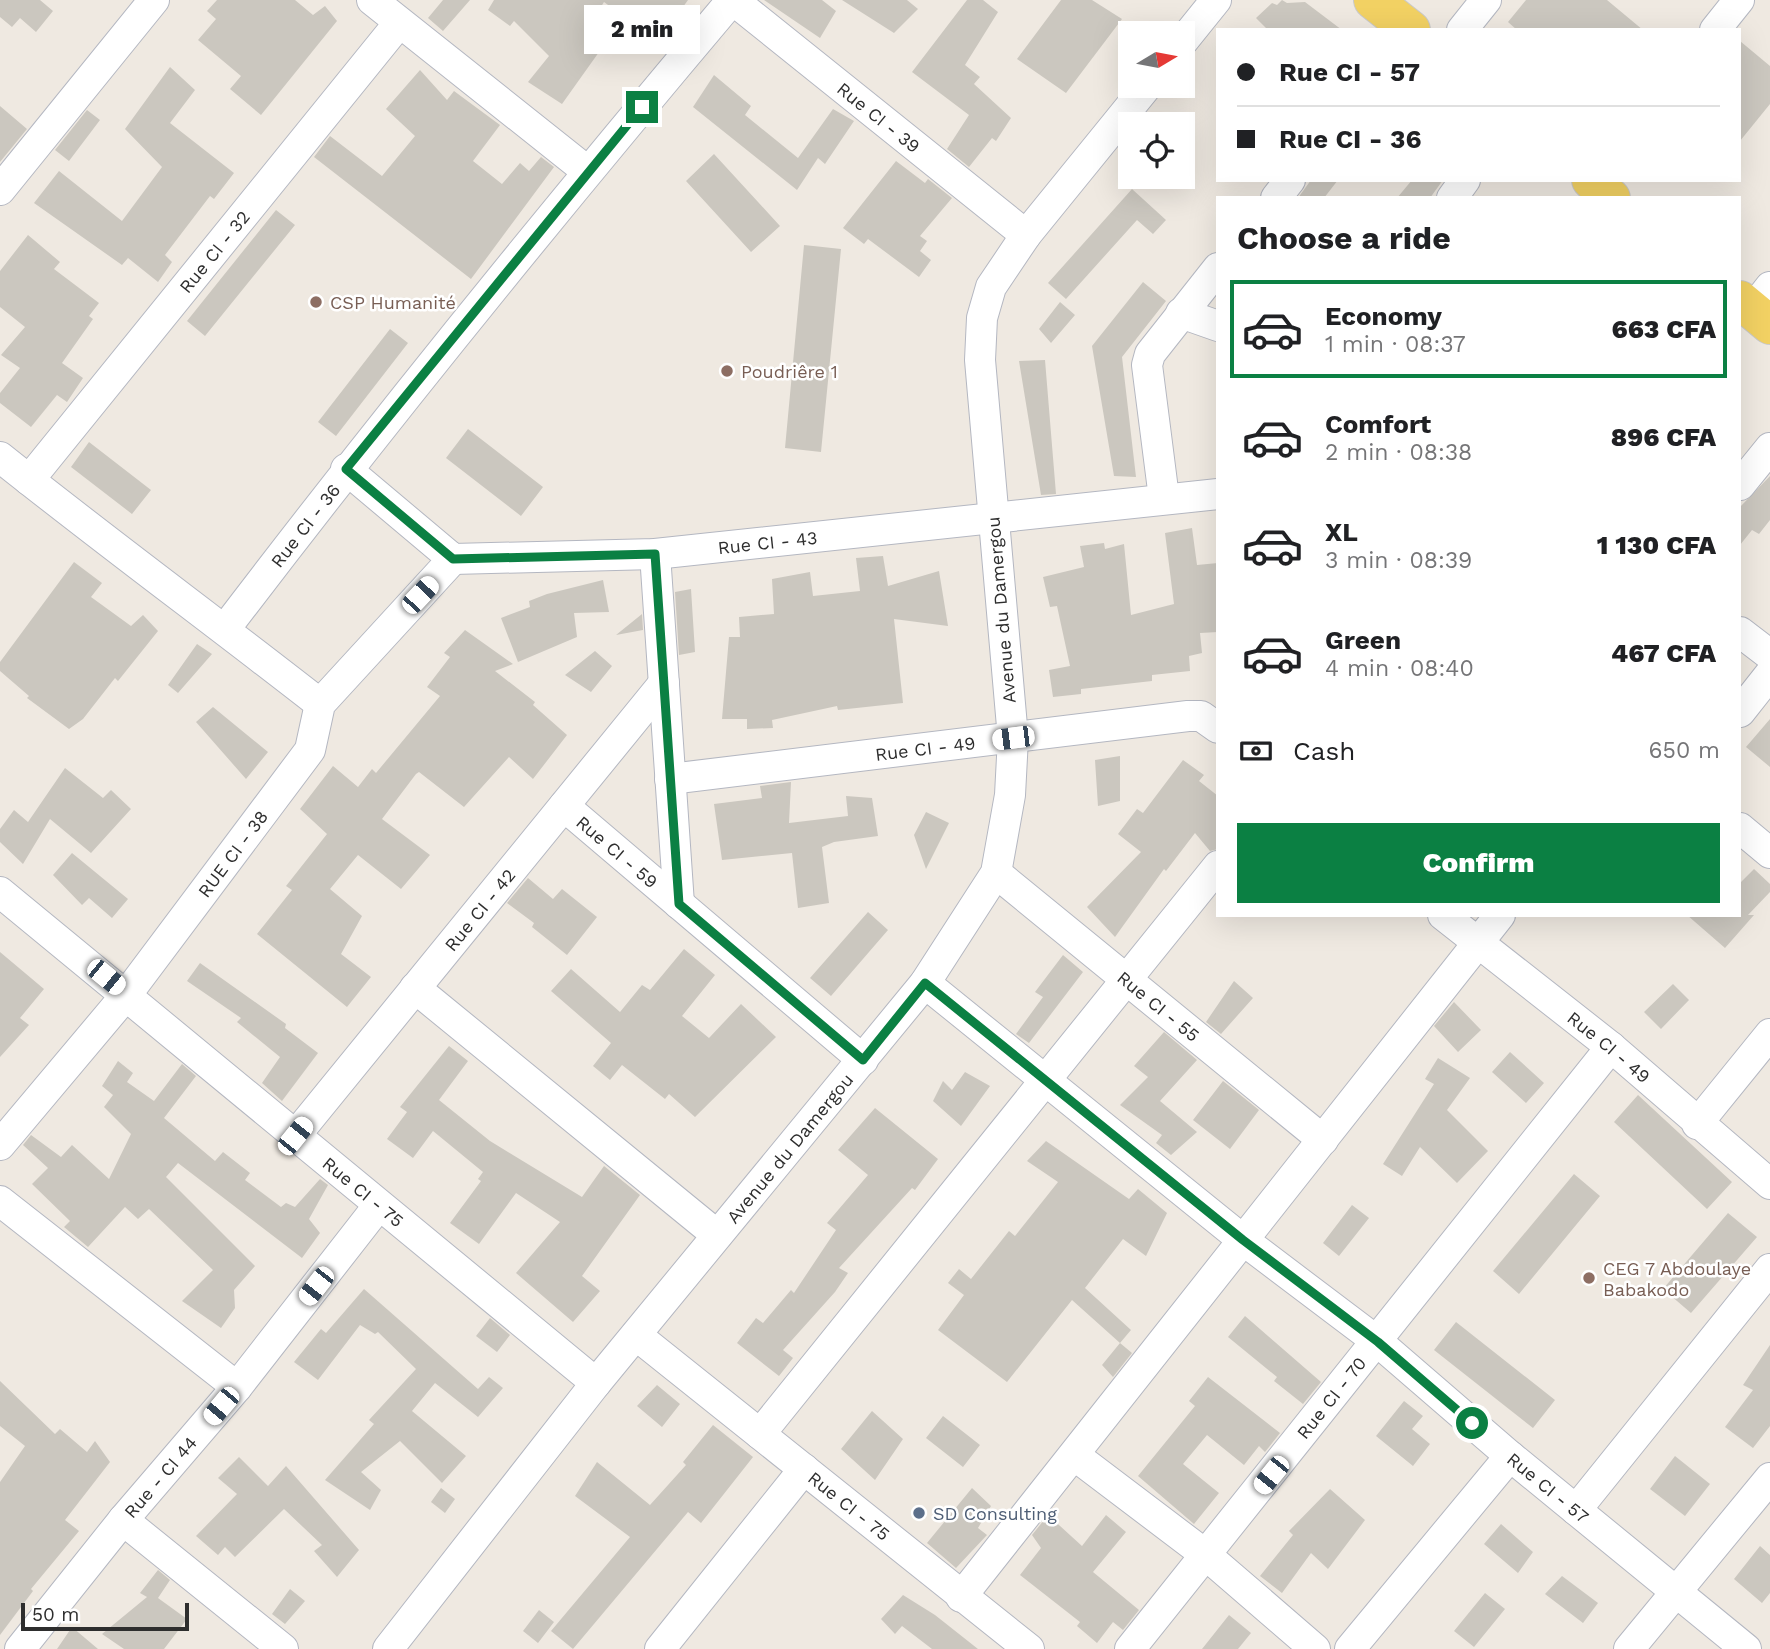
<!DOCTYPE html>
<meta charset="utf-8">
<style>
body{margin:0;font-family:"Work Sans",sans-serif;background:#f2f2f2;color:#202124;height:100vh;display:flex;flex-direction:column;font-size:26px;white-space:nowrap}
*{box-sizing:border-box;margin:0}
p{font-size:23px;color:#757577}
.icon{flex:none;width:38px;height:38px;fill:none;stroke:currentColor;stroke-width:2;stroke-linecap:round;stroke-linejoin:round}
.map{position:relative;flex:1;overflow:hidden}
.side{position:absolute;left:1216px;top:196px;width:525px;height:721px;display:flex;flex-direction:column;background:#fff;border-radius:0px;box-shadow:0 7px 28px #0002}
.side>*{flex:none}
.guide{position:absolute;left:1216px;top:28px;width:525px;height:154px;border-radius:0px;box-shadow:0 7px 28px #0002;display:grid;align-content:center;height:154px;padding:0 21px;background:#fff}
.needle{width:46px;rotate:80deg}
.fabs{position:absolute;left:1118px;top:21px;display:grid;gap:14px}
.fabs a{display:grid;place-items:center;width:77px;height:77px;border-radius:0px;background:#fff;box-shadow:0 7px 28px #0002;font-size:35px}
.scale{position:absolute;left:21px;bottom:18px;width:168px;box-sizing:border-box;padding-left:7px;border:4px solid #2e2e2e;border-top:0;font-size:19px;line-height:24px;white-space:nowrap;color:#2e2e2e;-webkit-text-stroke:5px #fff;paint-order:stroke}
.end{position:absolute;width:32px;height:32px;margin:-16px;border:9px solid #0b8043;background:#fff;box-shadow:0 0 0 4px #fff}
.from{border-radius:50%}
.bubble{position:absolute;height:49px;border-radius:0px;background:#fff;box-shadow:0 7px 28px #0002;font-size:23px;font-weight:800;line-height:49px;text-align:center}
.car{position:absolute;width:21px;height:42px;margin:-21px -10px;border-radius:9px;box-shadow:0 0 5px 2px #0007;background:linear-gradient(#fff 24%,#345 0 40%,#fff 0 76%,#345 0 86%,#fff 0)}
.guide b{display:flex;align-items:center;gap:24px;height:66px;font-size:26px}
.guide b+b{border-top:2px solid #e0e0e0}
.guide i{width:18px;height:18px;background:#202124}
ul{padding:0;list-style:none}
li{display:flex;align-items:center;gap:21px;height:98px;margin:0 14px 10px;padding:0 7px;border:4px solid transparent;border-radius:0px}
li div{flex:1}
li b{display:block;font-size:26px}
li em{font-style:normal;font-weight:800}
li.active{border-color:#0b8043}
li>.icon{width:63px;height:63px;stroke-width:1.5}
h2{padding:0 21px;font-size:32px;line-height:84px}
.pay{display:flex;align-items:center;gap:18px;height:77px;padding:0 21px;font-size:26px}
.pay p{margin-inline-start:auto}
.primary-button{display:flex;gap:14px;margin-top:auto;padding:14px 21px}
.primary-button a{flex:1;height:80px;border-radius:0px;background:#0b8043;color:#fff;font-size:28px;font-weight:800;line-height:80px;text-align:center}
.map>svg:first-child{display:block}
.building{fill:#cbc7bf}
.lines{fill:none;stroke-linecap:round;stroke-linejoin:round}
.minor-casing{stroke:#b4b7c1;stroke-width:32}
.major-casing{stroke:#c9c9c9;stroke-width:40}
.minor{stroke:#fff;stroke-width:30}
.major{stroke:#f2d163;stroke-width:38}
.route{stroke:#0b8043;stroke-width:9}
.education-dot{fill:#8d6e63;stroke:#fff;stroke-width:2.5}
.service-dot{fill:#5c6f8a;stroke:#fff;stroke-width:2.5}
.labels{text-anchor:middle;dominant-baseline:central;stroke-width:5;stroke-linejoin:round;paint-order:stroke}
.street-label{font-size:18px;fill:#2e2e2e;stroke:#fff}
.education-label{font-size:18px;fill:#785e54;stroke:#fff;text-anchor:start}
.service-label{font-size:18px;fill:#4e5e75;stroke:#fff;text-anchor:start}
</style>
<div class="map">
<svg width="1770" height="1649" viewBox="0 0 1770 1649">
<rect width="100%" height="100%" fill="#efe9e1"/>
<!-- building -->
<path class="building" d="M0 0H40L53 11 36 32 20 18 12 27 0 17Z
M217 0H295L313 15 325 6 337 21 261 115 230 89 241 76 198 40 216 19 207 11Z
M443 0H470L443 31 428 18Z
M494 0H688L658 42 604 2 586 31 604 45 562 104 528 82 549 56 514 21 510 26 488 10Z
M764 0H822L836 11 820 38Z
M842 0H907L918 9 894 33Z
M967 0H983L998 12 965 65 980 77 974 84 1011 118 996 141 992 138 969 167 947 149 969 115 912 72Z
M1061 0H1092L1122 19 1066 93 1017 59Z
M1282 0 1287 3 1305 2 1342 30H1268L1256 18 1272 3 1277 5Z
M1526 0H1607L1643 30H1517L1508 22Z
M1740 41 1770 66V104L1740 141Z
M170 67 195 90 170 123 234 173 214 199 210 196 165 255 172 262 158 282 128 258 122 265 34 203 59 171 122 221 162 167 125 129Z
M420 70 447 100 454 91 500 125 473 161 502 184 520 163 529 171 541 157 554 167 471 279 314 157 330 136 382 176 415 136 386 109Z
M714 75 751 106 745 115 798 158 833 109 854 121 825 164 818 158 797 190 693 107Z
M0 106 27 129 0 162Z
M87 110 100 120 69 161 55 150Z
M714 154 780 226 751 252 686 181Z
M896 161 925 183 928 179 952 198 920 236 927 241 920 251 931 260 919 277 868 239 864 244 843 228Z
M1311 180H1338L1324 198H1298Z
M1412 180H1443L1430 198H1397Z
M1132 189 1166 220 1153 234 1137 220 1066 299 1048 283Z
M276 210 295 225 205 336 187 321Z
M28 235 60 262 54 269 99 303 89 316 93 319 62 363 83 378 67 402 57 395 31 427 0 403V393L20 368 1 355 25 327 0 307V271Z
M804 245 841 249 821 452 785 448Z
M1143 282 1166 301 1122 357 1136 477 1114 476 1092 346Z
M1060 302 1075 315 1051 343 1039 329Z
M390 329 408 343 336 436 318 422Z
M1045 360 1056 494 1041 495 1019 361Z
M468 429 543 487 521 516 446 458Z
M89 442 151 490 132 514 71 467Z
M1770 476V520L1759 534 1752 530 1740 545V507Z
M1192 528 1197 565 1218 563V632L1200 633 1202 653 1189 656 1190 671 1152 675V681L1081 689V694L1053 697 1049 670 1070 666 1057 606 1050 607 1043 577 1084 567 1080 546 1104 543 1105 549 1124 544 1131 615 1174 604 1165 533Z
M883 556 888 586 939 571 948 626 894 619 903 703 838 710 837 706 772 720 773 728 747 729V719H722L729 637H740L739 617 774 614 772 579 810 572 813 596 860 591 856 558Z
M74 562 102 583 91 597 131 626 143 615 158 631 118 681 115 678 83 719 69 729 27 698 29 696 0 671V662Z
M603 580 609 612 574 613 577 637 518 662 501 618 530 607 529 601 547 594Z
M691 589 695 652 679 655 675 592Z
M642 614 643 630 616 635Z
M465 630 513 664 495 671 535 702 533 705 567 735 533 779 509 757 464 807 419 772 416 774 382 819 430 855 401 889 358 855 330 889 362 916 341 954 371 977 347 1007 257 934 292 890 286 886 327 834 300 809 333 766 358 787 372 769 376 773 440 696 427 687 450 657 444 653Z
M197 644 212 654 178 693 168 685Z
M595 651 612 666 591 692 565 675Z
M213 707 268 752 246 779 196 722Z
M1770 719V767L1746 747Z
M1120 756V801L1098 806 1095 760Z
M1183 760 1204 775 1199 781 1218 796V849L1210 851 1195 833 1166 871 1164 869 1115 937 1087 907 1141 852 1118 834 1137 809 1143 813Z
M65 768 103 798 111 790 131 809 91 853 50 819 23 864 0 842V829L14 810 28 822Z
M791 782 789 823 848 816 846 796 872 798 878 836 834 842 822 847 829 903 798 908 792 853 722 860 714 804 762 798 760 786Z
M926 812 949 823 926 869 914 835Z
M72 853 128 899 112 918 89 898 82 905 53 875Z
M1754 869 1770 884V892L1748 915H1754L1725 948 1687 915H1740V883Z
M528 878 553 899 562 889 597 917 567 955 532 927 534 923 507 903Z
M868 912 888 930 831 996 810 978Z
M684 949 715 975 682 1016 709 1038 741 1004 776 1037 695 1117 669 1094 665 1099 622 1065 610 1080 593 1066 611 1043 551 991 571 969 620 1012 642 985 650 990Z
M0 952 44 989 20 1018 29 1025 0 1057Z
M1063 955 1083 972 1029 1043 1016 1034 1043 997 1035 992Z
M200 963 286 1024 285 1028 318 1053 282 1101 262 1083 280 1057 237 1022 241 1018 187 981Z
M1234 981 1253 998 1221 1034 1206 1022Z
M1673 984 1689 1000 1661 1029 1644 1012Z
M1454 1002 1481 1030 1458 1052 1434 1026Z
M1164 1032 1197 1060 1160 1101 1197 1132 1171 1155 1156 1143 1162 1135 1120 1105 1148 1077 1134 1066Z
M449 1046 468 1061 439 1100 490 1141 582 1197 604 1166 640 1195 582 1276 600 1291 573 1322 516 1273 560 1222 516 1193 479 1244 450 1223 481 1181 478 1179 483 1172 433 1131 413 1158 387 1139 407 1112 400 1107Z
M1510 1052 1544 1083 1526 1103 1492 1072Z
M1438 1058 1470 1078 1447 1110 1488 1151 1457 1183 1420 1147 1402 1176 1383 1164 1434 1084 1425 1079Z
M118 1061 133 1073 127 1082 154 1101 182 1064 196 1076 164 1118 215 1161 223 1152 250 1173 245 1180 281 1207 286 1203 295 1207 320 1179 328 1185 309 1219 320 1233 302 1258 178 1163 166 1177 255 1266 234 1290 235 1308 221 1328 182 1301 213 1270 149 1209 138 1219 125 1207 88 1247 64 1227 70 1221 32 1184 48 1168 23 1145 31 1135 61 1157 72 1145 109 1179 131 1134 104 1107 113 1095 102 1086Z
M965 1072 990 1086 961 1126 933 1101 943 1081 952 1090Z
M1223 1081 1259 1110 1230 1149 1193 1120Z
M1638 1095 1732 1182 1707 1209 1614 1122Z
M875 1108 938 1159 915 1190 912 1188 839 1268 848 1273 835 1292 783 1350 793 1358 779 1376 737 1343 756 1318 763 1323 791 1290 794 1293 836 1230 827 1223 868 1175 838 1150Z
M1046 1141 1129 1199 1138 1189 1167 1213 1146 1256 1123 1239 1085 1288 1131 1330 1120 1343 1132 1353 1113 1377 1102 1365 1120 1343 1072 1300 1007 1382 938 1330 964 1295 948 1283 959 1269 971 1279 1009 1231 1015 1236 1058 1182 1027 1161Z
M1574 1174 1600 1196 1519 1294 1493 1271Z
M1352 1205 1369 1218 1339 1256 1323 1243Z
M1728 1213 1757 1237 1691 1313 1663 1289Z
M364 1289 478 1389 489 1377 503 1388 478 1417 435 1383 412 1411 466 1456 442 1483 400 1441 361 1472 381 1490 370 1510 325 1480 374 1424 369 1420 416 1369 378 1332 375 1334 360 1325 318 1380 294 1362 321 1329 326 1333Z
M1245 1316 1321 1382 1303 1404 1274 1381 1277 1377 1228 1337Z
M490 1318 510 1335 497 1352 476 1336Z
M1456 1322 1555 1400 1533 1428 1434 1350Z
M1770 1345V1426L1753 1448 1725 1427 1753 1390 1743 1385Z
M1208 1377 1280 1433 1265 1452 1259 1446 1244 1465 1207 1435 1183 1464 1219 1493 1194 1524 1138 1476 1195 1406 1189 1401Z
M0 1381 55 1434 60 1429 87 1452 95 1441 110 1462 65 1520 79 1531 31 1589 33 1591 0 1635V1482L25 1446 0 1426Z
M657 1385 680 1404 662 1427 637 1406Z
M1404 1401 1423 1416 1412 1429 1430 1444 1413 1466 1376 1436Z
M872 1411 903 1439 875 1480 841 1449Z
M943 1416 980 1445 963 1467 926 1438Z
M713 1425 753 1457 701 1523 688 1512 573 1649 551 1631 630 1537 575 1496 597 1462 650 1505 686 1465 683 1462Z
M1675 1456 1710 1484 1685 1516 1650 1489Z
M239 1457 268 1486 286 1466 359 1550 337 1577 314 1551 322 1545 284 1509 235 1557 225 1547 218 1555 196 1536 237 1494 218 1478Z
M441 1488 455 1499 445 1513 431 1502Z
M972 1488 991 1506 978 1528 987 1535 956 1568 927 1543Z
M1330 1489 1365 1520 1328 1569 1311 1553 1282 1593 1260 1576 1293 1535 1289 1531Z
M1048 1515 1082 1546 1106 1515 1126 1532 1093 1572 1139 1610 1123 1630 1113 1622 1097 1643 1077 1626 1080 1622 1020 1575 1041 1548 1032 1535Z
M1501 1524 1533 1552 1518 1573 1484 1544Z
M1760 1546 1770 1555V1593L1762 1603 1734 1579Z
M158 1570 170 1580 158 1598 187 1619 164 1649H124L102 1634 147 1597 140 1593Z
M1562 1576 1598 1603 1583 1623 1545 1594Z
M290 1589 305 1601 285 1624 272 1614Z
M1485 1593 1505 1609 1474 1647 1454 1631Z
M903 1595 935 1615 978 1649H932L902 1626 895 1634 881 1619Z
M539 1610 554 1622 538 1643 523 1631Z
M1229 1615 1251 1633 1238 1649H1202Z
M72 1627 98 1649H57Z"/>
<g class="lines">
<defs>
<g id="minor">
<path d="M372 0 587 171"/>
<path id="s1" d="M733 0 1026 235"/>
<path d="M1462 30 1486 0"/>
<path d="M1715 30 1739 0"/>
<path d="M1183 41 1216 0"/>
<path d="M0 190 154 0"/>
<path d="M1276 198 1290 180"/>
<path d="M1452 198 1465 180"/>
<path d="M1752 310 1770 287"/>
<path d="M1181 313 1218 326"/>
<path d="M0 457C105 541 214 621 320 704"/>
<path id="s2" d="M346 469 453 559 655 554 1218 494"/>
<path id="s3" d="M29 480 399 23"/>
<path d="M1740 485 1770 448"/>
<path d="M1164 498 1147 365 1150 354 1218 268"/>
<path d="M655 554 679 904"/>
<path id="s4" d="M225 629C388 415 558 206 732 0"/>
<path d="M1740 632 1770 655"/>
<path d="M1740 712 1770 674"/>
<path id="s5" d="M670 779 1188 716H1201L1218 728"/>
<path id="s6" d="M564 806 863 1060"/>
<path d="M1740 828 1770 853"/>
<path id="s7" d="M996 873 1323 1140"/>
<path id="s8" d="M0 892 596 1383"/>
<path id="s9" d="M1443 915 1611 1047 1770 1184"/>
<path id="s10" d="M925 983 1243 1240 1378 1342 1510 1456 1746 1649"/>
<path d="M415 988 717 1235"/>
<path d="M1697 1124 1770 1034"/>
<path id="s11" d="M295 1136 664 683"/>
<path id="s12" d="M0 1145 127 994 310 750 320 704 453 559"/>
<path d="M0 1201 237 1387"/>
<path id="s13" d="M636 1335 1029 1649"/>
<path d="M760 1434 1218 866"/>
<path d="M1074 1455 1206 1555 1315 1649"/>
<path d="M1576 1510 1770 1269"/>
<path d="M123 1520 283 1649"/>
<path d="M961 1597 1500 915"/>
<path id="s14" d="M20 1649 123 1520 237 1387 379 1205"/>
<path id="s15" d="M388 1649 596 1383 925 983 996 873 1010 795 1013 738 980 360 982 318 991 287 1026 235 1147 86"/>
<path d="M660 1649 804 1469"/>
<path id="s16" d="M1130 1649 1611 1047"/>
<path d="M1350 1649 1510 1456"/>
<path d="M1629 1649 1770 1478"/>
</g>
<path id="major" d="M1373 0 1411 30
M1591 180 1611 198
M1740 300 1770 325"/>
</defs>
<!-- minor casing -->
<use href="#minor" class="minor-casing"/>
<!-- major casing -->
<use href="#major" class="major-casing"/>
<!-- minor -->
<use href="#minor" class="minor"/>
<!-- major -->
<use href="#major" class="major"/>
</g>
<g class="lines">
<!-- route -->
<path class="route" d="M642 107 346 469 453 559 655 554 679 904 863 1060 925 983 1243 1240 1378 1342 1472 1423"/>
</g>
<!-- markers -->
<g class="education-dot">
<circle cx="316" cy="302" r="7"/>
<circle cx="727" cy="371" r="7"/>
<circle cx="1589" cy="1278" r="7"/>
</g>
<circle class="service-dot" cx="919" cy="1513" r="7"/>
<g class="labels">
<!-- street labels -->
<g class="street-label">
<text stroke="none"><textPath href="#s1" startOffset="187">Rue CI - 39</textPath></text>
<text stroke="none"><textPath href="#s3" startOffset="294">Rue CI - 32</textPath></text>
<text stroke="none"><textPath href="#s4" startOffset="131">Rue CI - 36</textPath></text>
<text stroke="none"><textPath href="#s2" startOffset="455">Rue CI - 43</textPath></text>
<text transform="translate(1001 610) rotate(-95)">Avenue du Damergou</text>
<text stroke="none"><textPath href="#s5" startOffset="257">Rue CI - 49</textPath></text>
<text stroke="none"><textPath href="#s6" startOffset="70">Rue CI - 59</textPath></text>
<text stroke="none"><textPath href="#s12" startOffset="373">RUE CI - 38</textPath></text>
<text stroke="none"><textPath href="#s11" startOffset="292">Rue CI - 42</textPath></text>
<text stroke="none"><textPath href="#s7" startOffset="210">Rue CI - 55</textPath></text>
<text stroke="none"><textPath href="#s9" startOffset="212">Rue CI - 49</textPath></text>
<text stroke="none"><textPath href="#s15" startOffset="642">Avenue du Damergou</textPath></text>
<text stroke="none"><textPath href="#s8" startOffset="471">Rue CI - 75</textPath></text>
<text stroke="none"><textPath href="#s16" startOffset="322">Rue CI - 70</textPath></text>
<text stroke="none"><textPath href="#s14" startOffset="222">Rue - CI 44</textPath></text>
<text stroke="none"><textPath href="#s10" startOffset="802">Rue CI - 57</textPath></text>
<text stroke="none"><textPath href="#s13" startOffset="273">Rue CI - 75</textPath></text>
</g>
<!-- education labels -->
<g class="education-label">
<text x="330" y="302">CSP Humanité</text>
<text x="741" y="371">Poudriêre 1</text>
<text x="1603" y="1268">CEG 7 Abdoulaye<tspan x="1603" dy="21">Babakodo</tspan></text>
</g>
<!-- service labels -->
<g class="service-label">
<text x="933" y="1513">SD Consulting</text>
</g>
</g>
</svg>
<div class="fabs">
<a><svg class="needle" viewBox="-14 -14 28 28"><path d="M0-13l5 13h-10z" fill="#e53935"/><path d="M0 13l5-13h-10z" fill="#757577"/></svg></a>
<a><svg class="icon" aria-label="locate" viewBox="0 0 24 24"><circle cx="12" cy="12" r="6"/><path d="M12 2v4M12 18v4M2 12h4M18 12h4"/></svg></a>
</div>
<div class="scale">50 m</div>
<i class="end from" style="left:1472px;top:1423px"></i>
<i class="end" style="left:642px;top:107px"></i>
<div class="bubble" style="left:584px;top:5px;width:116px">2 min</div>
<i class="car" style="left:420px;top:595px;rotate:43deg"></i>
<i class="car" style="left:1013px;top:738px;rotate:263deg"></i>
<i class="car" style="left:106px;top:977px;rotate:129deg"></i>
<i class="car" style="left:295px;top:1136px;rotate:39deg"></i>
<i class="car" style="left:316px;top:1286px;rotate:218deg"></i>
<i class="car" style="left:221px;top:1406px;rotate:220deg"></i>
<i class="car" style="left:1271px;top:1475px;rotate:219deg"></i>
<div class="guide">
<b><i class="from"></i>Rue CI - 57</b>
<b><i></i>Rue CI - 36</b>
</div>
<section class="side">
<h2>Choose a ride</h2>
<ul>
<li class="active"><svg class="icon" aria-label="car" viewBox="0 0 24 24"><path d="M5 17H2v-5l4-1 3-4h7l3 4 3 1v5h-3M9 17h6M6 11h13"/><circle cx="7" cy="17" r="2"/><circle cx="17" cy="17" r="2"/></svg><div><b>Economy</b><p>1 min · 08:37</p></div><em>663 CFA</em></li>
<li><svg class="icon" aria-label="car" viewBox="0 0 24 24"><path d="M5 17H2v-5l4-1 3-4h7l3 4 3 1v5h-3M9 17h6M6 11h13"/><circle cx="7" cy="17" r="2"/><circle cx="17" cy="17" r="2"/></svg><div><b>Comfort</b><p>2 min · 08:38</p></div><em>896 CFA</em></li>
<li><svg class="icon" aria-label="car" viewBox="0 0 24 24"><path d="M5 17H2v-5l4-1 3-4h7l3 4 3 1v5h-3M9 17h6M6 11h13"/><circle cx="7" cy="17" r="2"/><circle cx="17" cy="17" r="2"/></svg><div><b>XL</b><p>3 min · 08:39</p></div><em>1 130 CFA</em></li>
<li><svg class="icon" aria-label="car" viewBox="0 0 24 24"><path d="M5 17H2v-5l4-1 3-4h7l3 4 3 1v5h-3M9 17h6M6 11h13"/><circle cx="7" cy="17" r="2"/><circle cx="17" cy="17" r="2"/></svg><div><b>Green</b><p>4 min · 08:40</p></div><em>467 CFA</em></li>
</ul>
<div class="pay"><svg class="icon" aria-label="cash" viewBox="0 0 24 24"><path d="M3 7h18v10H3z"/><circle cx="12" cy="12" r="2"/></svg>Cash<p>650 m</p></div>
<div class="primary-button"><a>Confirm</a></div>
</section>
</div>
